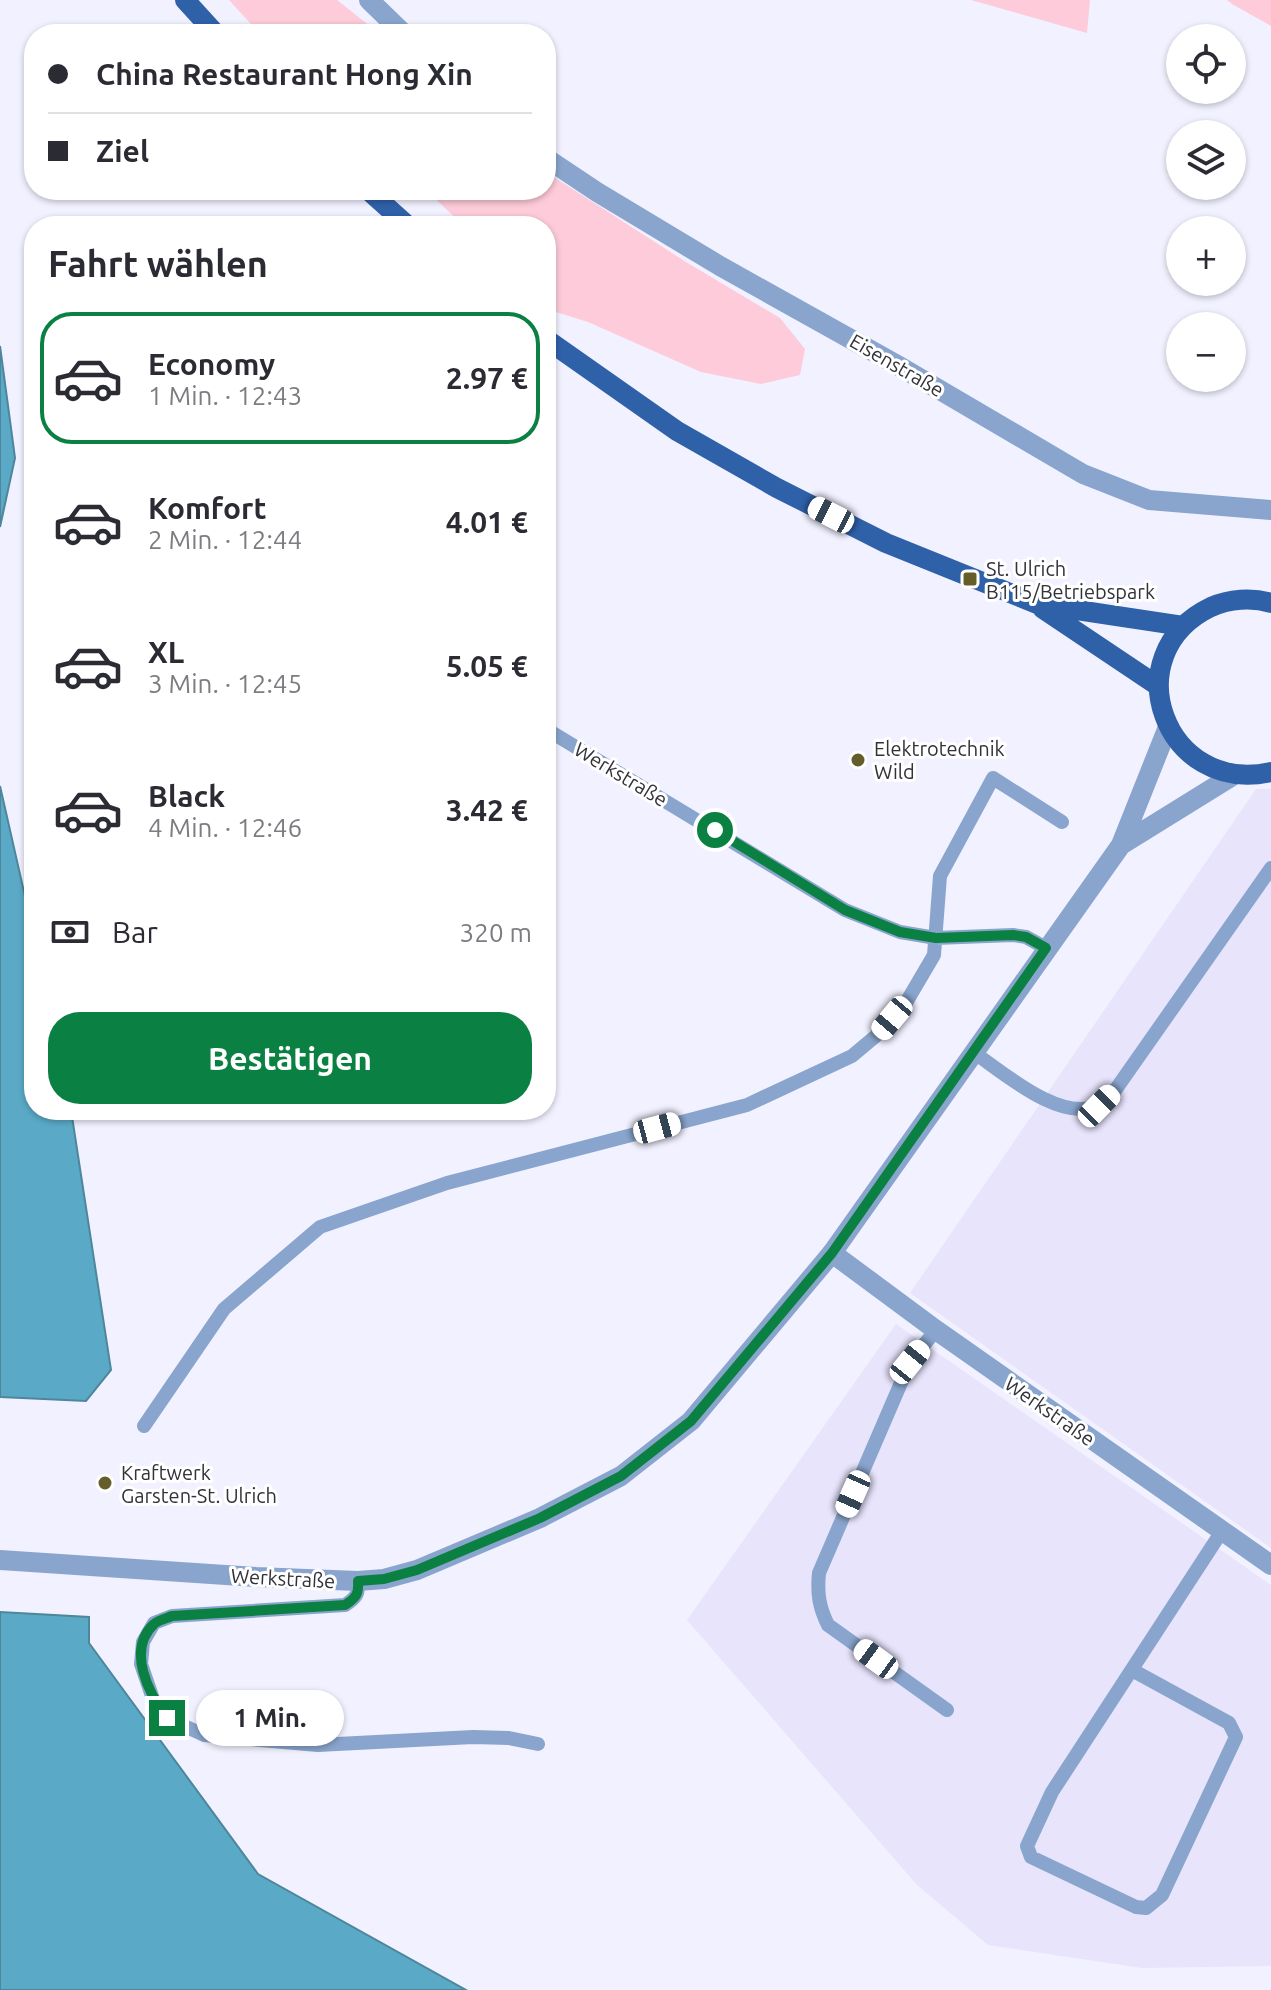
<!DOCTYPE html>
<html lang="de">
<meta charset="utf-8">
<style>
body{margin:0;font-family:Ubuntu,sans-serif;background:#f2f2f3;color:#2b2b33;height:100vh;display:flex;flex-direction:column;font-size:30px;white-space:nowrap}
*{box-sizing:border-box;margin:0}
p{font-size:26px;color:#7c7c81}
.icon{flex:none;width:44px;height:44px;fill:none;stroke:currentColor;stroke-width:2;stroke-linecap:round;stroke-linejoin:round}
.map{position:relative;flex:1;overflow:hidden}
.panel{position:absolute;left:24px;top:216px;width:532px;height:904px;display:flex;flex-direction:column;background:#fff;border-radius:32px;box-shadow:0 2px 6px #0004}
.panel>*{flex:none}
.hud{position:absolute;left:24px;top:24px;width:532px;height:176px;border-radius:32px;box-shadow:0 2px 6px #0004;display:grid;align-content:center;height:176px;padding:0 24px;background:#fff}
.fabs{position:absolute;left:1166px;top:24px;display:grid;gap:16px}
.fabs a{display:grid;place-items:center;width:80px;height:80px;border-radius:50%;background:#fff;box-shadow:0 2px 6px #0004;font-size:40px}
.end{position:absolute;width:36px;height:36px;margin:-18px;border:10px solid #0b8043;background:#fff;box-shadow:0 0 0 4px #fff}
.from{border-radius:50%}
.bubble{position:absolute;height:56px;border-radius:28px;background:#fff;box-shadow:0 2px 6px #0004;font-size:26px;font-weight:700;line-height:56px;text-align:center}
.car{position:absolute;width:24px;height:48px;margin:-24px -12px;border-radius:10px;box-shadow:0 0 6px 2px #0007;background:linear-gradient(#fff 24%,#345 0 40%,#fff 0 76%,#345 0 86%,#fff 0)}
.hud b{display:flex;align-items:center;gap:28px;height:76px;font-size:30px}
.hud b+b{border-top:2px solid #e1e1e2}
.hud i{width:20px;height:20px;background:#2b2b33}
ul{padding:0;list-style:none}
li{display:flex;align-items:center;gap:24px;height:132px;margin:0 16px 12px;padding:0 8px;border:4px solid transparent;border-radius:32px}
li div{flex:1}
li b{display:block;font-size:30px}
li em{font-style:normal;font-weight:700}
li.selected{border-color:#0b8043}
li>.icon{width:72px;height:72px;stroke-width:1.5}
h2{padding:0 24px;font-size:36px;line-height:96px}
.pay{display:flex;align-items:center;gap:20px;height:88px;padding:0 24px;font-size:30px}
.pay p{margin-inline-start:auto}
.button{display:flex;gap:16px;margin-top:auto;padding:16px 24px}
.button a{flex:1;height:92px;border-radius:32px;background:#0b8043;color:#fff;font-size:32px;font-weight:700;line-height:92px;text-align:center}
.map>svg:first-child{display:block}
.built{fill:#e7e4fc}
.green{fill:#fdcbd9}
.water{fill:#5aaac7;stroke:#4e869c;stroke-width:2}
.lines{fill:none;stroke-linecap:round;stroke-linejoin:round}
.service{stroke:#89a5cd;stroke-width:14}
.minor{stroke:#89a5cd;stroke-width:20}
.tertiary{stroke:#89a5cd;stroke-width:20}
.primary{stroke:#2f61a9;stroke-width:20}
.route{stroke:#0b8043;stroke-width:10}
.poi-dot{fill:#665e2a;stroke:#fff;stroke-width:3}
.labels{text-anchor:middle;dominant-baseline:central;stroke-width:6;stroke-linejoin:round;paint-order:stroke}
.street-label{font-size:20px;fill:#333239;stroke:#fff}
.poi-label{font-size:20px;fill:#333239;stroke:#fff;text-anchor:start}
</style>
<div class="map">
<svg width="1271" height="1990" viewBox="0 0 1271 1990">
<rect width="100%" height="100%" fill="#f2f1ff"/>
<!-- built -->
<path class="built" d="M1256 789H1271V1548L910 1293Z
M896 1324 1271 1585V1966L1142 1968 988 1945 917 1885 687 1620Z"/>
<!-- green -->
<path class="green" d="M229 0H337L380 34H260Z
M971 0H1090L1087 33Z
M1227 0H1271V26L1232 4Z
M546 172 686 262 780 318 805 349 800 375 761 384 701 372 588 322 556 312 546 303V226H464L426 190H546Z"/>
<!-- water -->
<path class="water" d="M0 346 15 458 0 527Z
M0 786 34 936V1110H71L111 1370 86 1401 0 1397Z
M0 1612 89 1617V1643L258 1874 466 1990H0Z"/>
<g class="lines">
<!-- service -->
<path class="service" d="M546 729 845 910 900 932 936 938 1013 935 1026 937 1046 948
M973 1052C1003 1072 1059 1122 1097 1106 1104 1103 1110 1094 1116 1089L1271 868
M936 1330 910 1362 819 1573C817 1593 819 1607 828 1625L947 1710
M144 1426 224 1309 320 1227 447 1183 747 1105 852 1056 877 1035 907 1001 934 955 940 876 993 778 1062 822
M358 1581C359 1594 356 1598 345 1605L172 1616 154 1623 143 1642 141 1664 153 1699 167 1718 204 1735 318 1745 473 1737 509 1738 538 1744
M1132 1670 1229 1723 1236 1737 1162 1895 1146 1908 1136 1907 1031 1857 1027 1846 1052 1792 1222 1531"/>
<!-- minor -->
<path class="minor" d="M369 0 404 34
M546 158 597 192 720 266 899 366 1083 474 1149 500 1271 510
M832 1253 936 1330 1271 1565"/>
<!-- tertiary -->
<path class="tertiary" d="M1121 845 1234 775
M0 1560 256 1577 358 1581 384 1579 417 1570 540 1518 621 1476 691 1421 832 1253 1121 845 1168 727"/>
<!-- primary -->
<path class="primary" d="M185 0 216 34
M368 190 408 226
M546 339 677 431 777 488 886 543 1037 604 1183 626
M1271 603C1252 597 1229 599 1211 607 1113 654 1165 796 1271 772
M1043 609 1158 686"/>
</g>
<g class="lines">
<!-- route -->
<path class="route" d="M167 1718C149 1694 126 1650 154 1624 158 1620 167 1618 172 1616L345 1605C356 1598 359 1594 358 1581L384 1579 417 1570 540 1518 621 1476 691 1421 832 1253 1046 948 1026 937 1013 935 936 938 900 932 845 910 715 830"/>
</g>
<!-- markers -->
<g class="poi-dot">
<rect x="962" y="571" width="16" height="16" rx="4"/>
<circle cx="858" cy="760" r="8"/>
<circle cx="105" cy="1483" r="8"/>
</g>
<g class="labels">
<!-- street labels -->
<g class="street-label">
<text transform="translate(897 365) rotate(30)">Eisenstraße</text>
<text transform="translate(621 774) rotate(31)">Werkstraße</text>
<text transform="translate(1050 1411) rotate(35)">Werkstraße</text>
<text transform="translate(283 1578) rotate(3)">Werkstraße</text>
</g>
<!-- poi labels -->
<g class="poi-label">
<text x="986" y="568">St. Ulrich<tspan x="986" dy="23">B115/Betriebspark</tspan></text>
<text x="874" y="748">Elektrotechnik<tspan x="874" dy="23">Wild</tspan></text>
<text x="121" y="1472">Kraftwerk<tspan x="121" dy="23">Garsten-St. Ulrich</tspan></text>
</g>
</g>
</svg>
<div class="fabs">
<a><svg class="icon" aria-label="locate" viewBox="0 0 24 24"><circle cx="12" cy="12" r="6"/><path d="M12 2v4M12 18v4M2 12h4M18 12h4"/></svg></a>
<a><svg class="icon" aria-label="layers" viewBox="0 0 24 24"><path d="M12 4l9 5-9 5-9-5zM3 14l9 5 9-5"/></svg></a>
<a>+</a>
<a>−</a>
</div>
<i class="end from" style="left:715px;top:830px"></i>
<i class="end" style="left:167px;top:1718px"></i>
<div class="bubble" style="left:196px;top:1690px;width:148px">1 Min.</div>
<i class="car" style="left:831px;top:515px;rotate:297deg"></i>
<i class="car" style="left:892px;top:1018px;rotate:220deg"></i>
<i class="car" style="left:1099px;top:1106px;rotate:45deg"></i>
<i class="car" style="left:657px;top:1128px;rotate:75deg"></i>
<i class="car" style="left:910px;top:1362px;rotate:39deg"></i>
<i class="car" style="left:853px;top:1494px;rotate:204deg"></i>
<i class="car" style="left:876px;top:1659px;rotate:306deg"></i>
<div class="hud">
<b><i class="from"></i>China Restaurant Hong Xin</b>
<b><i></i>Ziel</b>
</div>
<section class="panel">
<h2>Fahrt wählen</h2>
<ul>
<li class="selected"><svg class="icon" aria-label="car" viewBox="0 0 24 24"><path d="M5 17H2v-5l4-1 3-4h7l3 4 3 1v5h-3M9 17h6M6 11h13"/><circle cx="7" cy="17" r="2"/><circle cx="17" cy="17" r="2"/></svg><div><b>Economy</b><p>1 Min. · 12:43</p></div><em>2.97 €</em></li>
<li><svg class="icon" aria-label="car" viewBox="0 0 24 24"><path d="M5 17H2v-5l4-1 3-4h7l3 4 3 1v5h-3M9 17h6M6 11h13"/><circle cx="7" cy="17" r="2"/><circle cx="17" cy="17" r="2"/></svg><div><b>Komfort</b><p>2 Min. · 12:44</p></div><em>4.01 €</em></li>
<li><svg class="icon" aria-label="car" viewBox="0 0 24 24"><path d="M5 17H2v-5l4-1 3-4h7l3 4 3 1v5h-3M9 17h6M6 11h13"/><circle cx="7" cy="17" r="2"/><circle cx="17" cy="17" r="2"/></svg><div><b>XL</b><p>3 Min. · 12:45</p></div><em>5.05 €</em></li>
<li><svg class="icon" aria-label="car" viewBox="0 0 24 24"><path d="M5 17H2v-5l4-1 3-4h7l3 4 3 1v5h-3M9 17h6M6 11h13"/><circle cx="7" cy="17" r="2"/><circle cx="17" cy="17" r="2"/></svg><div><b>Black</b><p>4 Min. · 12:46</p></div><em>3.42 €</em></li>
</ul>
<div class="pay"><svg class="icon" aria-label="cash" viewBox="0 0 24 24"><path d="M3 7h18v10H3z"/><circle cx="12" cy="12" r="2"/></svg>Bar<p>320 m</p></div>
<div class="button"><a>Bestätigen</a></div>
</section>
</div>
